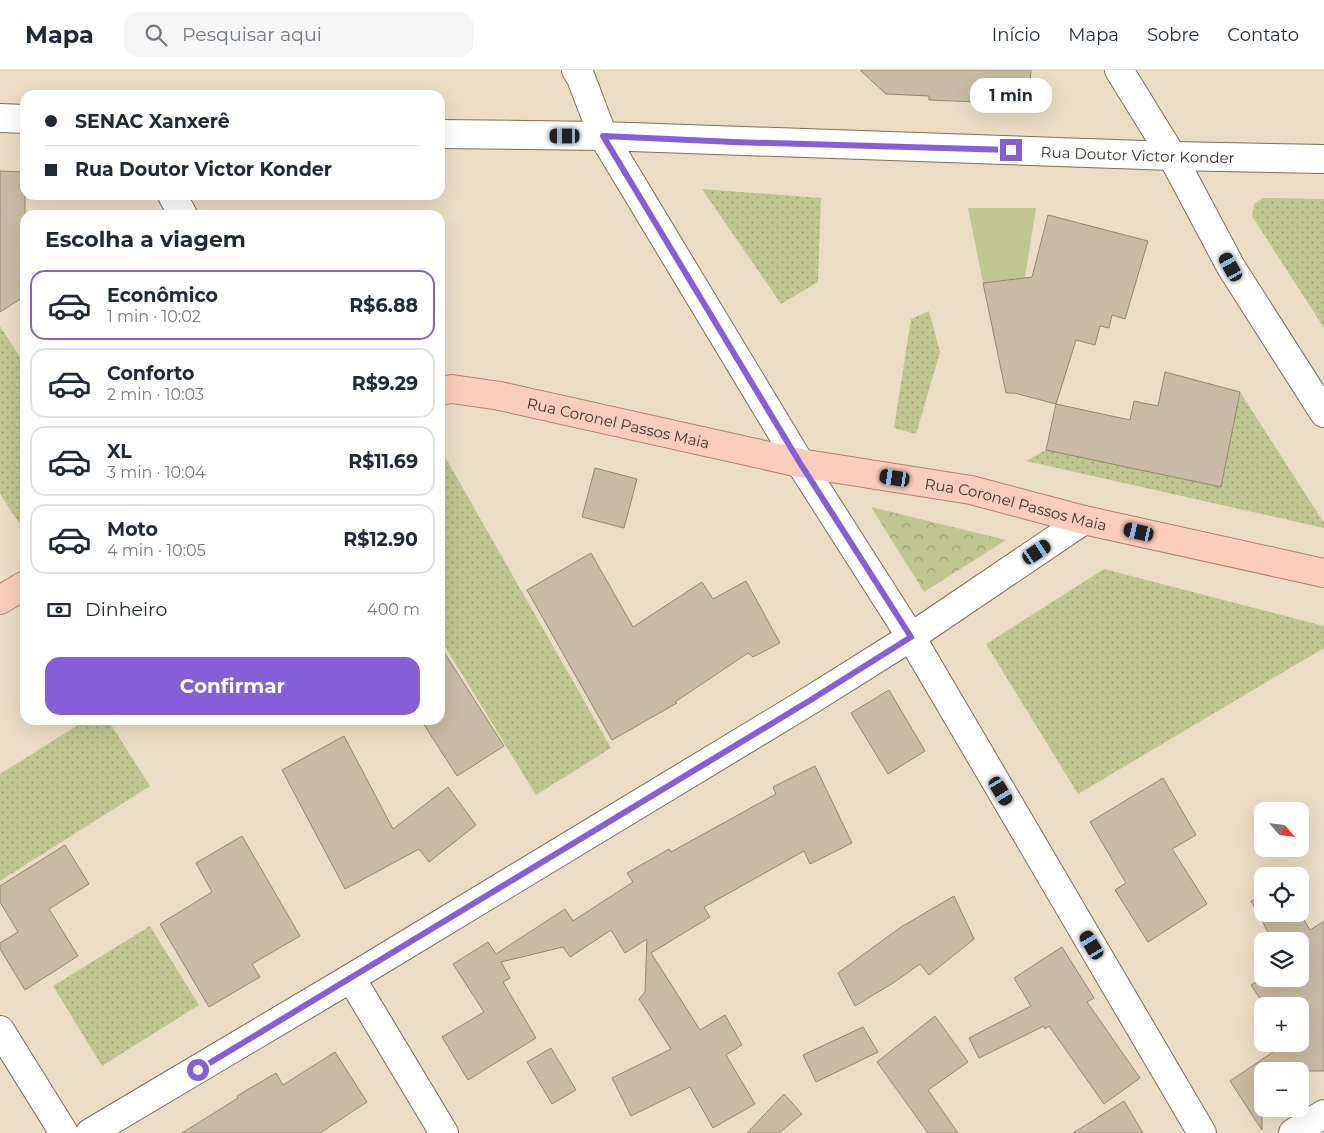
<!DOCTYPE html>
<html lang="pt">
<meta charset="utf-8">
<style>
body{margin:0;font-family:Montserrat,sans-serif;background:#f6f6f7;color:#1f2937;height:100vh;display:flex;flex-direction:column;font-size:19px;white-space:nowrap}
*{box-sizing:border-box;margin:0}
p{font-size:16px;color:#747a83}
.icon{flex:none;width:28px;height:28px;fill:none;stroke:currentColor;stroke-width:2;stroke-linecap:round;stroke-linejoin:round}
.map{position:relative;flex:1;overflow:hidden}
.panel{position:absolute;left:20px;top:140px;width:425px;height:515px;display:flex;flex-direction:column;background:#fff;border-radius:15px;box-shadow:0 5px 20px #0002}
.panel>*{flex:none}
.guide{position:absolute;left:20px;top:20px;width:425px;height:110px;border-radius:15px;box-shadow:0 5px 20px #0002;display:grid;align-content:center;height:110px;padding:0 25px;background:#fff}
.needle{width:32px;rotate:118deg}
.controls{position:absolute;left:1254px;top:732px;display:grid;gap:10px}
.controls a{display:grid;place-items:center;width:55px;height:55px;border-radius:10px;background:#fff;box-shadow:0 5px 20px #0002;font-size:25px}
.end{position:absolute;width:22px;height:22px;margin:-11px;border:6px solid #865ed8;background:#fff;box-shadow:0 0 0 2px #fff}
.from{border-radius:50%}
.bubble{position:absolute;height:35px;border-radius:15px;background:#fff;box-shadow:0 5px 20px #0002;font-size:16px;font-weight:700;line-height:35px;text-align:center}
.car{position:absolute;width:15px;height:30px;margin:-15px -8px;border-radius:6px;box-shadow:0 0 4px 1px #0007;background:linear-gradient(#222 24%,#8ab4d8 0 40%,#222 0 76%,#8ab4d8 0 86%,#222 0)}
.guide b{display:flex;align-items:center;gap:18px;height:48px;font-size:19px}
.guide b+b{border-top:1px solid #e0e1e3}
.guide i{width:12px;height:12px;background:#1f2937}
ul{padding:0;list-style:none}
li{display:flex;align-items:center;gap:15px;height:70px;margin:0 10px 8px;padding:0 15px;border:2px solid #e0e1e3;border-radius:15px}
li div{flex:1}
li b{display:block;font-size:19px}
li em{font-style:normal;font-weight:700}
li.selected{border-color:#865ed8}
li>.icon{width:45px;height:45px;stroke-width:1.5}
h2{padding:0 25px;font-size:22px;line-height:60px}
.pay{display:flex;align-items:center;gap:12px;height:55px;padding:0 25px;font-size:19px}
.pay p{margin-inline-start:auto}
.cta{display:flex;gap:10px;margin-top:auto;padding:10px 25px}
.cta a{flex:1;height:58px;border-radius:15px;background:#865ed8;color:#fff;font-size:20px;font-weight:700;line-height:58px;text-align:center}
header{display:flex;align-items:center;gap:30px;box-sizing:border-box;height:70px;padding:0 25px;background:#fff;border-bottom:1px solid #e0e1e3}
header strong{font-size:24px}
nav{display:flex;gap:28px;margin-inline-start:auto;font-size:18px}
.search{width:350px;height:45px;background:#f6f6f7;display:flex;align-items:center;gap:12px;box-sizing:border-box;padding:0 18px;border-radius:15px;color:#747a83;font-size:19px}
.map>svg:first-child{display:block}
.grass{fill:url(#grass-dots)}
.park{fill:url(#park-crowns)}
.pitch{fill:#c0c690}
.building{fill:#c9bba3;stroke:#948770}
.lines{fill:none;stroke-linecap:round;stroke-linejoin:round}
.minor-casing{stroke:#7c6f59;stroke-width:30}
.major-casing{stroke:#b4826a;stroke-width:30}
.minor{stroke:#fff;stroke-width:28}
.major{stroke:#f9cdb9;stroke-width:28}
.route{stroke:#865ed8;stroke-width:6}
.labels{text-anchor:middle;dominant-baseline:central;stroke-width:4;stroke-linejoin:round;paint-order:stroke}
.street-label{font-size:15px;fill:#3c362d;stroke:#fff}
</style>
<header>
<strong>Mapa</strong>
<div class="search"><svg class="icon" aria-label="search" viewBox="0 0 24 24"><circle cx="10" cy="10" r="6"/><path d="M15 15l6 6"/></svg>Pesquisar aqui</div>
<nav><a>Início</a><a>Mapa</a><a>Sobre</a><a>Contato</a></nav>
</header>
<div class="map">
<svg width="1324" height="1063" viewBox="0 0 1324 1063">
<defs>
<pattern id="grass-dots" width="8" height="8" patternUnits="userSpaceOnUse" patternTransform="scale(1.25)"><rect width="8" height="8" fill="#c0c690"/><path d="M2 2h.1M6 6h.1" fill="none" stroke="#9da276" stroke-width="1.8" stroke-linecap="round"/></pattern>
<pattern id="park-crowns" width="20" height="18" patternUnits="userSpaceOnUse" patternTransform="scale(1.25)"><rect width="20" height="18" fill="#c0c690"/><path d="M2 6a3 3 0 1 1 6 0M12 15a3 3 0 1 1 6 0" fill="none" stroke="#9da276"/></pattern>
</defs>
<rect width="100%" height="100%" fill="#ebddc4"/>
<!-- grass -->
<path class="grass" d="M702 119 821 128 818 212 781 234Z
M1263 128 1324 129V258L1252 146 1254 134Z
M929 241 940 282 916 364 894 358 911 249Z
M0 256 25 295V458L23 459 0 424Z
M1240 322 1324 453V458L1026 391 1046 380 1221 417Z
M440 378 611 678 536 725 440 568Z
M1104 499 1324 556V578L1078 724 986 574Z
M86 650H108L150 716 0 811V704Z
M150 856 199 935 102 996 53 916Z"/>
<!-- park -->
<path class="park" d="M871 437 1006 470 924 522Z"/>
<!-- pitch -->
<path class="pitch" d="M968 138H1036L1025 207 983 213Z"/>
<!-- building -->
<path class="building" d="M860 0H1031L1029 29 979 26V32L929 30V26L886 24Z
M0 101 25 102V226L0 242Z
M1048 145 1148 171 1125 249 1112 245 1109 258 1100 256 1095 275 1076 270 1056 334 1014 323H1006L983 213 1032 207Z
M1165 302 1240 322 1221 417 1046 380 1056 334 1130 350 1134 331 1158 336Z
M595 398 637 409 624 458 582 447Z
M591 483 633 557 702 512 713 529 746 511 780 573 753 587 748 583 675 632 677 633 612 670 527 520Z
M440 576 504 676 457 706 421 650H440Z
M889 620 925 681 888 704 851 643Z
M344 666 393 759 448 717 476 755 429 792 419 779 345 819 282 700Z
M815 696 852 773 810 794 804 781 704 837 710 847 651 883 700 960 725 945 742 975 726 985 755 1034 713 1058 690 1017 631 1046 612 1008 671 979 639 929 645 922 647 869 625 883 611 860 570 887 563 877 501 892 510 908 503 912 536 968 468 1010 442 967 484 942 453 894 488 872 496 884 565 839 573 851 633 812 627 803 669 779 671 782 776 724 773 717Z
M1163 708 1196 765 1172 779 1207 834 1148 872 1115 820 1126 813 1090 752Z
M242 766 300 866 252 894 260 907 209 937 160 854 212 822 196 793Z
M65 775 89 814 49 839 78 886 25 920 0 879V873L18 862 0 832V816Z
M954 826 974 869 929 905 920 894 893 913 855 936 838 903 901 857Z
M1262 826V844L1300 843 1310 860 1324 851V1001H1262V1060L1230 1011 1285 974H1300V936H1265L1251 915 1262 909H1300V871H1273L1251 831Z
M1062 877 1094 928 1087 932 1140 1008 1104 1034 1049 956 1045 959 1044 956 979 988 969 968 1031 936 1014 908Z
M935 946 968 992 928 1020 958 1063H928L877 992Z
M863 957 878 982 816 1012 803 985Z
M551 978 576 1020 552 1034 527 992Z
M335 982 367 1032 320 1063H182L238 1028 237 1026 276 1003 283 1015Z
M784 1024 802 1044 779 1063H747Z
M1124 1031 1143 1063H1073Z"/>
<g class="lines">
<defs>
<g id="minor">
<path d="M576 0 581 8 603 66 800 393 911 567 1202 1063"/>
<path d="M1119 0 1172 86 1231 197 1324 343"/>
<path d="M0 48 25 49"/>
<path id="s1" d="M440 64 603 66 1172 86 1324 89"/>
<path d="M172 125 183 145"/>
<path d="M351 908 444 1063"/>
<path d="M0 960 64 1063"/>
<path d="M90 1063 351 908 809 631 911 567 1084 450"/>
<path d="M1293 1063 1324 1044"/>
</g>
<g id="major">
<path id="s2" d="M440 321 452 319 500 326 800 393 971 420 1084 450 1324 503"/>
<path d="M0 530 25 515"/>
</g>
</defs>
<!-- minor casing -->
<use href="#minor" class="minor-casing"/>
<!-- major casing -->
<use href="#major" class="major-casing"/>
<!-- minor -->
<use href="#minor" class="minor"/>
<!-- major -->
<use href="#major" class="major"/>
</g>
<g class="lines">
<!-- route -->
<path class="route" d="M198 1000 809 631 911 567 800 393 603 66 733 72 1011 80"/>
</g>
<g class="labels">
<!-- street labels -->
<g class="street-label">
<text stroke="none"><textPath href="#s1" startOffset="698">Rua Doutor Victor Konder</textPath></text>
<text stroke="none"><textPath href="#s2" startOffset="182">Rua Coronel Passos Maia</textPath></text>
<text stroke="none"><textPath href="#s2" startOffset="588">Rua Coronel Passos Maia</textPath></text>
</g>
</g>
</svg>
<div class="controls">
<a><svg class="needle" viewBox="-14 -14 28 28"><path d="M0-13l5 13h-10z" fill="#e53935"/><path d="M0 13l5-13h-10z" fill="#747a83"/></svg></a>
<a><svg class="icon" aria-label="locate" viewBox="0 0 24 24"><circle cx="12" cy="12" r="6"/><path d="M12 2v4M12 18v4M2 12h4M18 12h4"/></svg></a>
<a><svg class="icon" aria-label="layers" viewBox="0 0 24 24"><path d="M12 4l9 5-9 5-9-5zM3 14l9 5 9-5"/></svg></a>
<a>+</a>
<a>−</a>
</div>
<i class="end from" style="left:198px;top:1000px"></i>
<i class="end" style="left:1011px;top:80px"></i>
<div class="bubble" style="left:970px;top:8px;width:82px">1 min</div>
<i class="car" style="left:565px;top:66px;rotate:270deg"></i>
<i class="car" style="left:1231px;top:197px;rotate:331deg"></i>
<i class="car" style="left:895px;top:408px;rotate:279deg"></i>
<i class="car" style="left:1139px;top:462px;rotate:283deg"></i>
<i class="car" style="left:1037px;top:482px;rotate:56deg"></i>
<i class="car" style="left:1001px;top:721px;rotate:149deg"></i>
<i class="car" style="left:1092px;top:875px;rotate:329deg"></i>
<div class="guide">
<b><i class="from"></i>SENAC Xanxerê</b>
<b><i></i>Rua Doutor Victor Konder</b>
</div>
<section class="panel">
<h2>Escolha a viagem</h2>
<ul>
<li class="selected"><svg class="icon" aria-label="car" viewBox="0 0 24 24"><path d="M5 17H2v-5l4-1 3-4h7l3 4 3 1v5h-3M9 17h6M6 11h13"/><circle cx="7" cy="17" r="2"/><circle cx="17" cy="17" r="2"/></svg><div><b>Econômico</b><p>1 min · 10:02</p></div><em>R$6.88</em></li>
<li><svg class="icon" aria-label="car" viewBox="0 0 24 24"><path d="M5 17H2v-5l4-1 3-4h7l3 4 3 1v5h-3M9 17h6M6 11h13"/><circle cx="7" cy="17" r="2"/><circle cx="17" cy="17" r="2"/></svg><div><b>Conforto</b><p>2 min · 10:03</p></div><em>R$9.29</em></li>
<li><svg class="icon" aria-label="car" viewBox="0 0 24 24"><path d="M5 17H2v-5l4-1 3-4h7l3 4 3 1v5h-3M9 17h6M6 11h13"/><circle cx="7" cy="17" r="2"/><circle cx="17" cy="17" r="2"/></svg><div><b>XL</b><p>3 min · 10:04</p></div><em>R$11.69</em></li>
<li><svg class="icon" aria-label="car" viewBox="0 0 24 24"><path d="M5 17H2v-5l4-1 3-4h7l3 4 3 1v5h-3M9 17h6M6 11h13"/><circle cx="7" cy="17" r="2"/><circle cx="17" cy="17" r="2"/></svg><div><b>Moto</b><p>4 min · 10:05</p></div><em>R$12.90</em></li>
</ul>
<div class="pay"><svg class="icon" aria-label="cash" viewBox="0 0 24 24"><path d="M3 7h18v10H3z"/><circle cx="12" cy="12" r="2"/></svg>Dinheiro<p>400 m</p></div>
<div class="cta"><a>Confirmar</a></div>
</section>
</div>
